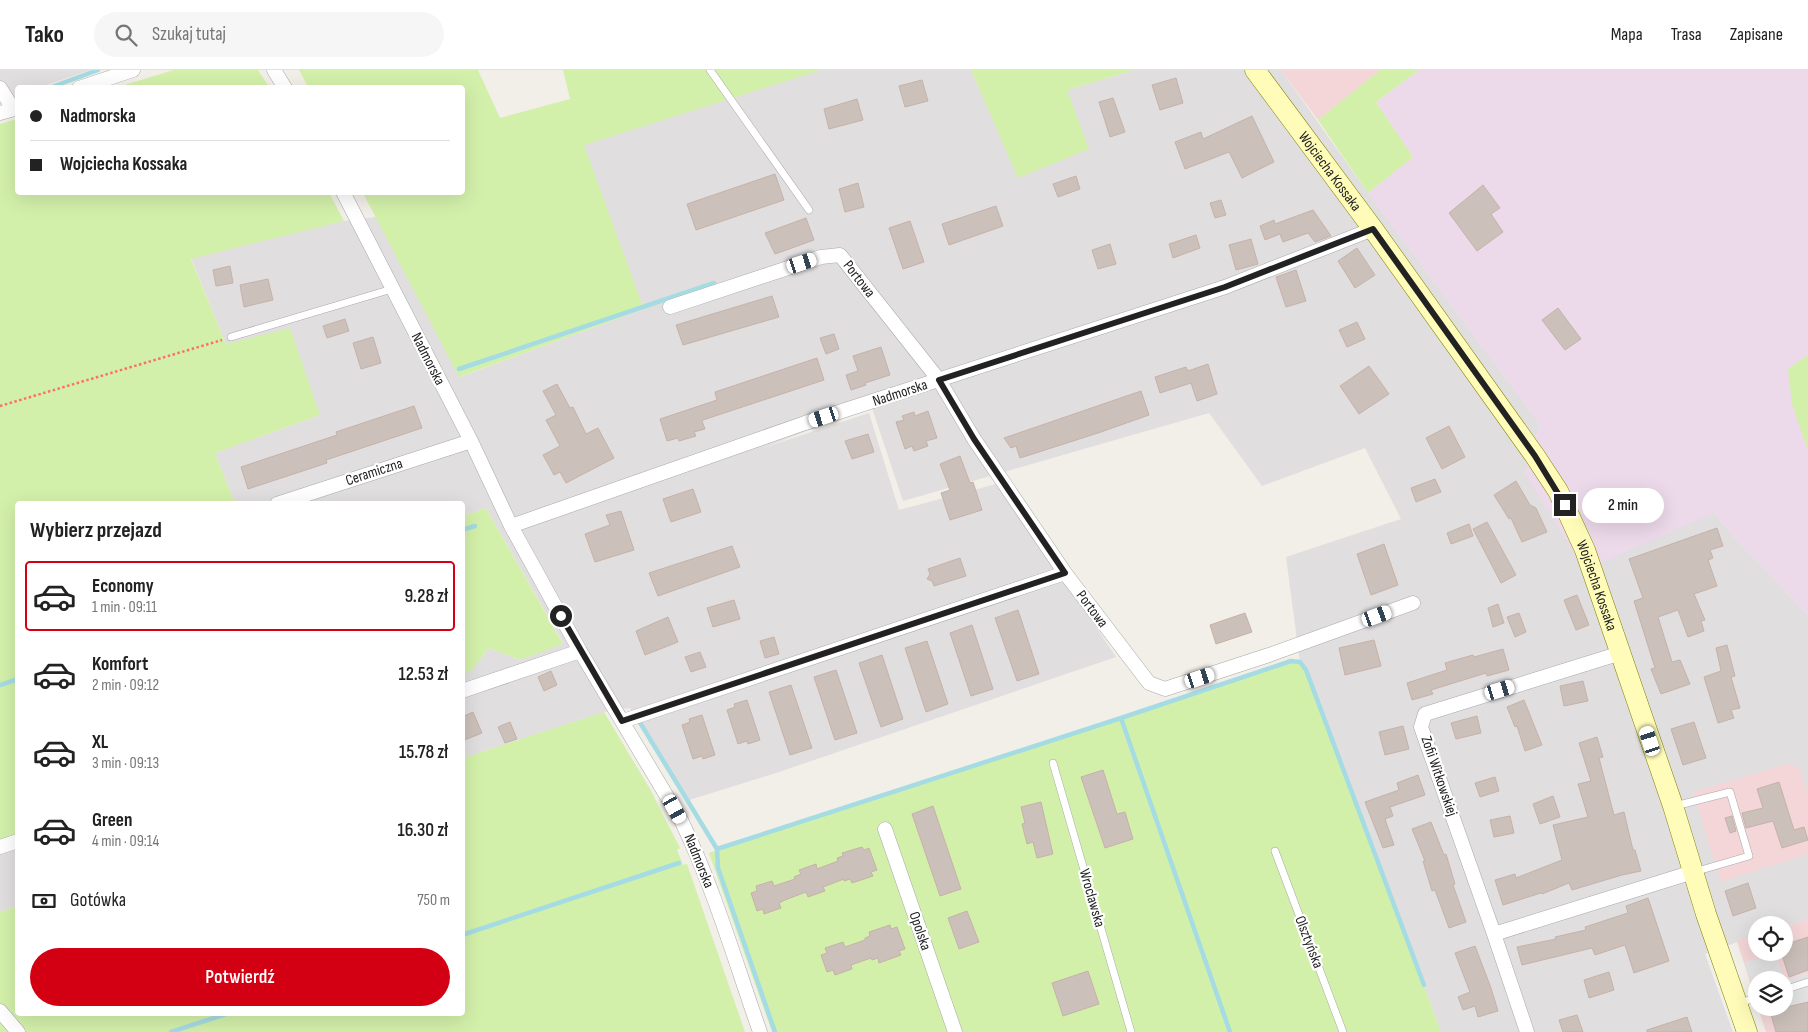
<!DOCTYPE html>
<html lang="pl">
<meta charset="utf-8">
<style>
body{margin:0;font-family:"Sofia Sans Condensed",sans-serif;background:#f6f6f6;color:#222;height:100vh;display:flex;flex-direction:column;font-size:19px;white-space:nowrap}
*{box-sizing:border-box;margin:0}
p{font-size:16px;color:#767676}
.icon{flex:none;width:28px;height:28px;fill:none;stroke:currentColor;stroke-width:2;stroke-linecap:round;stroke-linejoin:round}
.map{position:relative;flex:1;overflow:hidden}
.drawer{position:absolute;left:15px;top:431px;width:450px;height:515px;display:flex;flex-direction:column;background:#fff;border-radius:5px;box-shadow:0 5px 20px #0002}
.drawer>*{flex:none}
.banner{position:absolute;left:15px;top:15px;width:450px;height:110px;border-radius:5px;box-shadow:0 5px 20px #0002;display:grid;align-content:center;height:110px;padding:0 15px;background:#fff}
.buttons{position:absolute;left:1748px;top:846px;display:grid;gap:10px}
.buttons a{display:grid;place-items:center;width:45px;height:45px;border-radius:50%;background:#fff;box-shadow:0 5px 20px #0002;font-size:25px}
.end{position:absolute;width:22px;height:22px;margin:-11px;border:6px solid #222;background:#fff;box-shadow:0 0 0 2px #fff}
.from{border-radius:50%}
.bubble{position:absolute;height:35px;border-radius:18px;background:#fff;box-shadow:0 5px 20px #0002;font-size:16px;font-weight:600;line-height:35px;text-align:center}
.car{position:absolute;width:15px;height:30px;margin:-15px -8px;border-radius:6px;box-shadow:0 0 4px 1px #0007;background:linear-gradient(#fff 24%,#345 0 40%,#fff 0 76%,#345 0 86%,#fff 0)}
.banner b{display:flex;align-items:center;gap:18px;height:48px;font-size:19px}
.banner b+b{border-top:1px solid #e0e0e0}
.banner i{width:12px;height:12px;background:#222}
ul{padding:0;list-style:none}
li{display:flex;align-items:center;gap:15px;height:70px;margin:0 10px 8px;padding:0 5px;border:2px solid transparent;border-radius:5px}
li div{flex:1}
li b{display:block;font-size:19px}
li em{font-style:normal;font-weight:600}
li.current{border-color:#d30014}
li>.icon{width:45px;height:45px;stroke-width:1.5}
h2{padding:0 15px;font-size:22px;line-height:60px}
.pay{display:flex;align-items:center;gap:12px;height:55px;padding:0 15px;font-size:19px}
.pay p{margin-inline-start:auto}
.cta{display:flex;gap:10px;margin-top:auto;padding:10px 15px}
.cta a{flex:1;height:58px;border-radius:30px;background:#d30014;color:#fff;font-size:20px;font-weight:600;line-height:58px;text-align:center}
header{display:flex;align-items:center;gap:30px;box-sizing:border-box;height:70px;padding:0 25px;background:#fff;border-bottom:1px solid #e0e0e0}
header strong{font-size:24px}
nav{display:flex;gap:28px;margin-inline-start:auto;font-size:18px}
.search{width:350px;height:45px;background:#f6f6f6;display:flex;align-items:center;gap:12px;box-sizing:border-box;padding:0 18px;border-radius:28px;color:#767676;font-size:19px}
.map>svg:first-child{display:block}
.residential{fill:#e0dedf}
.commercial{fill:#f4d6d8}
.industrial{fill:#ecd9ea}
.grass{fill:#d3f0aa}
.parking{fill:#e2e2e2}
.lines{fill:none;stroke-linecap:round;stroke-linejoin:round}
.stream{stroke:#a5dbe3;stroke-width:4.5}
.building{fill:#cbc0ba;stroke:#c6b2a8}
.service-casing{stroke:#a9a9a9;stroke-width:8}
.minor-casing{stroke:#a9a9a9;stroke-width:15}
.secondary-casing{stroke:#7f8100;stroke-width:21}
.path{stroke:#ff6d6c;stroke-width:2.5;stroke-dasharray:2.5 2.5;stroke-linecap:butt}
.service{stroke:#fff;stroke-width:7}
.minor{stroke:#fff;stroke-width:14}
.secondary{stroke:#fffcb9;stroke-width:20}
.route{stroke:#222;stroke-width:6}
.labels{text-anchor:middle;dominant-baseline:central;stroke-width:4.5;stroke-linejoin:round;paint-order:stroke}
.street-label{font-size:15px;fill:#222;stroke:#fff}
</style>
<header>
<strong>Tako</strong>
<div class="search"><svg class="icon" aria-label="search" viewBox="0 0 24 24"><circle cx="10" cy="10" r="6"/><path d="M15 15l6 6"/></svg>Szukaj tutaj</div>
<nav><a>Mapa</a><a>Trasa</a><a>Zapisane</a></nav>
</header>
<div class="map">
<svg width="1808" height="962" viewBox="0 0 1808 962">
<rect width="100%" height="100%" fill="#f2eee8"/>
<!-- residential -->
<path class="residential" d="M0 0H90L41 17 18 18 17 26 0 32Z
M821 0H971L1018 107 1067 20 1134 0H1281L1368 123 1540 354 1525 404 1714 443 1734 467 1808 545V849L1784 857V855H1756V865L1705 884 1733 962H1441L1306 600 1300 592 1286 487 1401 449 1365 378 1262 416 1209 343 903 431 872 338 846 346 760 379 869 343 899 440 1000 413 1116 587 776 703 686 731 630 638 604 642 463 688V604L471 601 489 578 520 590 563 573 486 438 463 446 462 434H235L215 383 320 345 226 274 191 188 344 151 376 147 460 307 644 239 583 75Z
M17 764V836L0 842V770Z"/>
<!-- commercial -->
<path class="commercial" d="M1281 0H1380L1318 50Z
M1787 694 1799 698 1808 726V784L1721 812 1693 722Z
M1808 849V962H1766L1758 938H1784V910H1756V931L1737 871 1756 865V882H1784V857Z"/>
<!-- industrial -->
<path class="industrial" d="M1419 0H1808V545L1734 467 1714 443 1585 500 1525 404 1540 354 1368 123 1413 87 1376 32Z"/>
<!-- grass -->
<path class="grass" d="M174 0H258L269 17H118Z
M299 0H478L500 48 570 29 563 0H821L584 75 644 239 459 307 363 123 462 122V18L308 17Z
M971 0H1134L1067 20 1089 79 1018 108Z
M1380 0H1419L1376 32 1413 87 1368 123 1318 50Z
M17 49 18 122 329 123 344 151 191 189 226 274 290 258 320 345 215 383 235 434H18L17 764 0 770V54Z
M1808 285V381L1792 334 1788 299Z
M486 438 563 574 520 590 489 578 471 601 463 604V446Z
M1291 591 1300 592 1306 600 1441 962H772L709 783Z
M604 642 650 719 680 778 677 780 683 795 687 794 745 962H0V842L17 836 18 944H462L463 688Z"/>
<!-- parking -->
<path class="parking" d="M1775 885 1786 910 1808 902V932L1784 937V910H1756V923L1744 892Z"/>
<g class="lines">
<!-- stream -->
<path class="stream" d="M49 18 98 0
M15 30 18 29
M459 299 714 213
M462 460 475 456
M0 615 18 609
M1121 648 1230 962
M639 651 717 779 718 798 775 962
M717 779 1121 648 1291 591 1300 592 1306 600 1424 915
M462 865 679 793
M171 962 226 944"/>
</g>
<!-- building -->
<path class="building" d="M1176 8 1183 33 1160 40 1152 15Z
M922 10 928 31 905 37 899 16Z
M1113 28 1125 62 1110 67 1099 32Z
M857 29 863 50 829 59 824 39Z
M1252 46 1274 92 1242 108 1229 82 1185 99 1175 72 1201 62 1203 69Z
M775 104 784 130 696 160 687 134Z
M1076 106 1080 119 1058 127 1053 114Z
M858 113 864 137 845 142 839 119Z
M1483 115 1500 138 1491 144 1503 162 1477 181 1449 143Z
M1221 130 1226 145 1215 148 1210 133Z
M996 136 1003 156 949 175 942 154Z
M1313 140 1331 166 1315 172 1308 163 1283 172 1280 164 1265 170 1260 156 1274 150 1275 154Z
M806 148 814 170 775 184 765 163Z
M910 151 924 192 903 199 889 158Z
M1196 165 1200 178 1173 188 1169 174Z
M1251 169 1258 194 1236 200 1229 175Z
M1110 174 1116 194 1098 199 1092 180Z
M1357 178 1375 205 1355 218 1338 191Z
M230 196 233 213 216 216 213 200Z
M1296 200 1306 231 1286 237 1276 207Z
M268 209 273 230 244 237 240 215Z
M772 226 779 247 683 275 676 255Z
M1558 238 1581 269 1565 280 1542 250Z
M345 249 349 261 327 268 323 256Z
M1357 252 1365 269 1347 277 1339 260Z
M834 264 839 279 826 284 820 268Z
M373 267 381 293 361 299 353 273Z
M881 277 890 305 865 313 866 315 851 320 846 305 858 301 853 286Z
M817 288 824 310 703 350 702 351 705 359 694 362 696 366 679 371 678 368 667 371 660 349 717 330 715 322Z
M1208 294 1217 324 1197 331 1191 313 1160 323 1155 307 1186 297 1188 301Z
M1369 296 1389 324 1359 344 1340 316Z
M557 314 570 338 573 337 586 364 598 358 614 388 566 413 560 402 554 405 543 385 560 376 546 350 556 345 543 321Z
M1141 321 1149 345 1098 363 1020 388 1016 376 1011 378 1004 368Z
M414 336 422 358 326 390 327 393 248 419 241 397 337 365 336 362Z
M928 341 937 368 926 371 928 376 914 381 912 376 905 379 896 352 904 350 902 346 914 342 915 346Z
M1449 356 1465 387 1442 399 1426 368Z
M868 364 874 382 852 389 845 371Z
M960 386 970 413 973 412 982 440 950 450 941 423 950 420 940 394Z
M1435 409 1441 422 1416 432 1411 418Z
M1516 411 1530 435 1536 438 1547 462 1522 472 1511 448 1509 449 1494 425Z
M693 419 701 442 671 452 663 429Z
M621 441 634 480 595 492 585 464 610 455 606 445Z
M1487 452 1516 505 1501 513 1473 459Z
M1469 454 1473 466 1451 474 1447 463Z
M1717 458 1723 476 1710 480 1713 488 1708 490 1717 516 1694 524 1705 550 1701 551 1704 561 1688 567 1678 540 1658 547 1672 592 1680 590 1690 614 1661 624 1651 599 1655 598 1634 531 1643 528 1629 489Z
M1384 474 1398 515 1371 525 1357 484Z
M732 476 740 497 658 526 649 503Z
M960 488 966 506 934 516 932 511 927 509 930 504 928 499Z
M1577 525 1589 555 1576 560 1564 530Z
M734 530 740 549 713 557 707 538Z
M1498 534 1504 553 1493 557 1488 538Z
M1018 540 1039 604 1017 611 995 548Z
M1245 543 1252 562 1216 574 1210 555Z
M1519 543 1526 562 1515 567 1507 547Z
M668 547 678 572 645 585 636 561Z
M972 555 993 619 971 626 950 563Z
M774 567 779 584 765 588 760 571Z
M1374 570 1381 596 1345 605 1339 578Z
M927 571 948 634 926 642 905 578Z
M1727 575 1735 606 1731 607 1740 638 1731 640 1734 648 1718 653 1704 607 1721 601 1716 578Z
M1503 579 1509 600 1487 606 1486 603 1431 620 1433 624 1412 630 1407 613 1447 600 1445 593 1473 585 1474 587Z
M700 582 706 597 691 602 685 587Z
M882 585 903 649 881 657 859 593Z
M836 600 857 663 835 670 814 607Z
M551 601 557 615 544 621 538 607Z
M1583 611 1588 631 1564 636 1560 616Z
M791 615 812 678 790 685 769 622Z
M747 630 760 670 748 674 747 671 738 674 727 640 735 637 734 634Z
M1524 630 1542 675 1525 681 1517 656 1515 657 1507 637Z
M473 642 482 663 462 671V647Z
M702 645 715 685 703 689 702 686 693 689 682 655 690 652 689 649Z
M1477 646 1481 663 1456 669 1451 653Z
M510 652 517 669 505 673 498 657Z
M1694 652 1706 688 1683 695 1671 659Z
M1403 656 1409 679 1385 685 1379 662Z
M1597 667 1603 687 1599 688 1614 745 1624 742 1633 780H1635L1641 801 1622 805 1572 820 1569 813 1542 824 1541 823 1503 835 1495 810 1515 804 1516 808 1562 790 1553 755 1588 747 1578 714 1591 711 1579 673Z
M1103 700 1117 744 1125 742 1133 769 1105 778 1081 707Z
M1418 705 1425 725 1390 737 1393 746 1385 749 1394 775 1383 778 1365 732 1399 720 1397 713Z
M1495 707 1499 721 1480 727 1475 713Z
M1779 712 1794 760 1804 757 1808 770 1782 778 1773 751 1746 758 1742 743 1763 738 1757 719Z
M1553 726 1560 747 1540 754 1533 734Z
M1041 732 1053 784 1037 788 1033 772 1027 774 1022 754 1025 753 1021 737Z
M933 736 961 819 940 826 912 744Z
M1510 746 1514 763 1494 767 1490 750Z
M1732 746 1736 761 1730 763 1725 748Z
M1431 752 1444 785 1446 784 1455 814 1453 815 1466 852 1449 858 1435 820 1432 821 1423 791H1425L1412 759Z
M862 777 864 780 869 778 877 800 871 802 873 806 852 813 850 809 844 811V809L823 817 825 821 808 827 806 822 785 830 779 833 781 838 764 844 763 839 757 841 751 823 757 821 756 816 772 811 774 816 795 809 794 807 801 804 799 800 816 794 817 799 838 791 837 788 843 786 842 783Z
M1748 813 1756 838 1733 846 1725 821Z
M1648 828 1669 891 1634 903 1625 875 1595 885 1592 878 1522 895 1517 877 1556 869 1555 867 1586 860 1585 857 1628 843 1626 836Z
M967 841 979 872 959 879 948 848Z
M890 855 891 859 897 857 905 879 899 881 901 885 879 893 878 888 872 890 871 888 851 895 852 899 835 905 833 900 827 902 821 885 827 883 825 878 843 872 845 877 865 870V868L870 866 869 862Z
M1808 867V900L1789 907 1781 882H1784V875Z
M1475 876 1491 918 1498 941 1478 947 1475 936 1463 940 1458 927 1470 922 1455 883Z
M1088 901 1099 934 1063 946 1052 913Z
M1609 902 1614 920 1589 928 1584 910Z
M1808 932V962H1776L1770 941Z
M1577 945 1583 962H1563L1559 950Z
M1687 947 1692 962H1647V960Z"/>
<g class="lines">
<defs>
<path id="service" d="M710 0 809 140
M231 267 392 219
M1053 693 1131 962
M1675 736 1730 722 1749 786 1694 802
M1275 781 1343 962
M1784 920 1808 912
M1739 933 1756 928"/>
<path id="minor" d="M274 0 285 18
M0 18 13 39
M79 18 133 0
M0 43 18 38
M343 122 471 371 511 456 580 581 681 750C714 818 735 891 760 962
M670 237 821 187 840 185 939 310 974 369 1065 503 1149 613 1165 619 1269 585 1413 533
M277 434 471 371
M511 456 805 353 1225 217 1373 159
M462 621 580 581
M623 651 1065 503
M885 759 955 962
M0 777 18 771
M1494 864 1693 802
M0 941 18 962
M1527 962 1494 864 1421 657 1425 644 1621 583"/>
<g id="secondary">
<path id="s1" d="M1255 0 1373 159 1535 386 1558 421 1585 480 1673 736 1706 844 1747 962"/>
</g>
</defs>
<!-- service casing -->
<use href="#service" class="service-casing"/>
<!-- minor casing -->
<use href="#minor" class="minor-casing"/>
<!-- secondary casing -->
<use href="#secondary" class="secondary-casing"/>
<!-- path -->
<path class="path" d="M0 336 222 270"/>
<!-- service -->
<use href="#service" class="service"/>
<!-- minor -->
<use href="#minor" class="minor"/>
<!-- secondary -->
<use href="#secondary" class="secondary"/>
</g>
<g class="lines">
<!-- route -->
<path class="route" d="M561 546 622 651 1065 503 974 369 939 310 1225 217 1373 159 1535 386 1565 435"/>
</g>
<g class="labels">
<!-- street labels -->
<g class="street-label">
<text stroke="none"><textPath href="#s1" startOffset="126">Wojciecha Kossaka</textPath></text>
<text transform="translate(859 209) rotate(52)">Portowa</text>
<text transform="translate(428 289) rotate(63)">Nadmorska</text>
<text transform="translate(900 323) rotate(-18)">Nadmorska</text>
<text transform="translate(374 402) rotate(-18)">Ceramiczna</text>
<text stroke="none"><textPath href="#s1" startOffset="621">Wojciecha Kossaka</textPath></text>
<text transform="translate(1092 539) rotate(53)">Portowa</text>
<text transform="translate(1439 706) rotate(71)">Zofii Witkowskiej</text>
<text transform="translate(699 791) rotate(68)">Nadmorska</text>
<text transform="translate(1092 828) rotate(74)">Wrocławska</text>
<text transform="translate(920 861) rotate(71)">Opolska</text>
<text transform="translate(1309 872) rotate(69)">Olsztyńska</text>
</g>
</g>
</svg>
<div class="buttons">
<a><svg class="icon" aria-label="locate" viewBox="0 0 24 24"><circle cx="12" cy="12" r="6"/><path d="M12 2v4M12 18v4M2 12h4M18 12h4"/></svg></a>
<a><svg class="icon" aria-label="layers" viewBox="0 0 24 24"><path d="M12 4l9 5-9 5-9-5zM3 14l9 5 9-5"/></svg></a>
</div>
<i class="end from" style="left:561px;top:546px"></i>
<i class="end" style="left:1565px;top:435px"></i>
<div class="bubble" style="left:1582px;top:418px;width:82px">2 min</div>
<i class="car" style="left:802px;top:193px;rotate:72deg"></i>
<i class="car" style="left:824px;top:347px;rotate:252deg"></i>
<i class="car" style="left:1377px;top:546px;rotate:70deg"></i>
<i class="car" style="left:1200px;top:608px;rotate:72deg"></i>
<i class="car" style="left:1500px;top:620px;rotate:73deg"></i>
<i class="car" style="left:1650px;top:671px;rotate:342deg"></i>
<i class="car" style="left:675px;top:739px;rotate:151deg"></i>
<div class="banner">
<b><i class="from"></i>Nadmorska</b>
<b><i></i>Wojciecha Kossaka</b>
</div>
<section class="drawer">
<h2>Wybierz przejazd</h2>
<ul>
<li class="current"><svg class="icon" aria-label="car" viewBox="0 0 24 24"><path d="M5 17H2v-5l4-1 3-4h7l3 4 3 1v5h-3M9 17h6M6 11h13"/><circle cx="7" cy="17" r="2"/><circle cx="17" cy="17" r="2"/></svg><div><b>Economy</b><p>1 min · 09:11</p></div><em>9.28 zł</em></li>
<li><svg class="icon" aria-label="car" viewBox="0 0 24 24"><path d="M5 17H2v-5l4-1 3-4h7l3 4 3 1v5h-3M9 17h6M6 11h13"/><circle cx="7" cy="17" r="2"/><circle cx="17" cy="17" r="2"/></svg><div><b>Komfort</b><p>2 min · 09:12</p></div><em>12.53 zł</em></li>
<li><svg class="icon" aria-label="car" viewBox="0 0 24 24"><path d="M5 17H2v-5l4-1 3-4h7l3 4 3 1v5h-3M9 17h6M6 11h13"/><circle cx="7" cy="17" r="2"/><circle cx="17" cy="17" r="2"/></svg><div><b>XL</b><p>3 min · 09:13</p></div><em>15.78 zł</em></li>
<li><svg class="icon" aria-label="car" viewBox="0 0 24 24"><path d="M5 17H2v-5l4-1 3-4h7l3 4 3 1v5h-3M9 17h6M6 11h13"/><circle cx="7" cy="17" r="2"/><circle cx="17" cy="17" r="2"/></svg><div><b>Green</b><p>4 min · 09:14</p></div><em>16.30 zł</em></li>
</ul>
<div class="pay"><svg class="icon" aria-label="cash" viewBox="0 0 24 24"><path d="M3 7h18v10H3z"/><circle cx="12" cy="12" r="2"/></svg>Gotówka<p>750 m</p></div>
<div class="cta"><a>Potwierdź</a></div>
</section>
</div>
